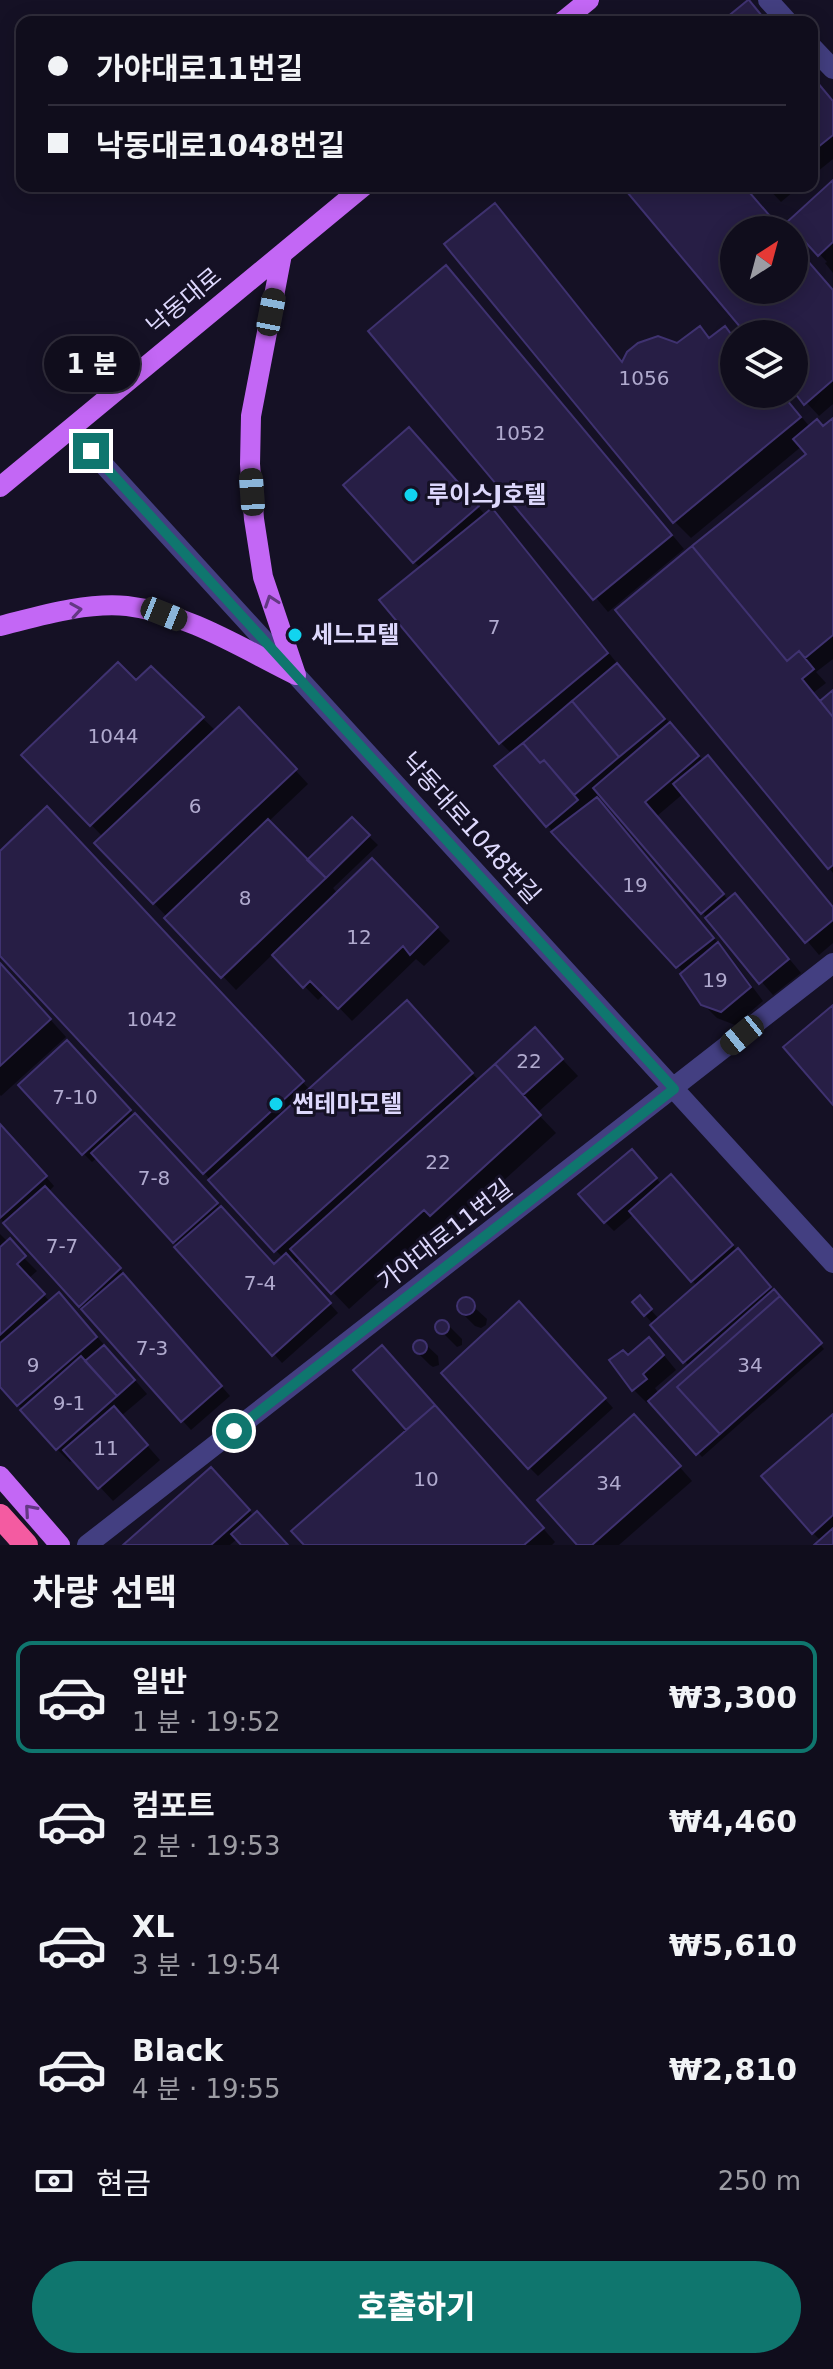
<!DOCTYPE html>
<html lang="ko">
<meta charset="utf-8">
<style>
body{margin:0;font-family:"DejaVu Sans","Noto Sans KR",sans-serif;background:#191625;color:#f1f3f6;height:100vh;display:flex;flex-direction:column;font-size:30px;white-space:nowrap}
*{box-sizing:border-box;margin:0}
p{font-size:26px;color:#9c9ca3}
.icon{flex:none;width:44px;height:44px;fill:none;stroke:currentColor;stroke-width:2;stroke-linecap:round;stroke-linejoin:round}
.map{position:relative;height:1545px;overflow:hidden}
.sheet{display:flex;flex-direction:column;background:#100d1c;flex:1}
.sheet>*{flex:none}
.banner{position:absolute;left:16px;top:16px;width:802px;height:176px;border-radius:16px;box-shadow:0 4px 20px #0003,0 0 0 2px #302d3b;display:grid;align-content:center;height:176px;padding:0 32px;background:#100d1c}
.needle{width:52px;rotate:36deg}
.tools{position:absolute;left:720px;top:216px;display:grid;gap:16px}
.tools a{display:grid;place-items:center;width:88px;height:88px;border-radius:50%;background:#100d1c;box-shadow:0 4px 20px #0003,0 0 0 2px #302d3b;font-size:40px}
.end{position:absolute;width:36px;height:36px;margin:-18px;border:10px solid #0f766e;background:#fff;box-shadow:0 0 0 4px #fff}
.from{border-radius:50%}
.bubble{position:absolute;height:56px;border-radius:28px;background:#100d1c;box-shadow:0 4px 20px #0003,0 0 0 2px #302d3b;font-size:26px;font-weight:800;line-height:56px;text-align:center}
.car{position:absolute;width:24px;height:48px;margin:-24px -12px;border-radius:10px;box-shadow:0 0 6px 2px #0007;background:linear-gradient(#222 24%,#8ab4d8 0 40%,#222 0 76%,#8ab4d8 0 86%,#222 0)}
.banner b{display:flex;align-items:center;gap:28px;height:76px;font-size:30px}
.banner b+b{border-top:2px solid #302d3b}
.banner i{width:20px;height:20px;background:#f1f3f6}
ul{padding:0;list-style:none}
li{display:flex;align-items:center;gap:24px;height:112px;margin:0 16px 12px;padding:0 16px;border:4px solid transparent;border-radius:16px}
li div{flex:1}
li b{display:block;font-size:30px}
li em{font-style:normal;font-weight:800}
li.active{border-color:#0f766e}
li>.icon{width:72px;height:72px;stroke-width:1.5}
h2{padding:0 32px;font-size:36px;line-height:96px}
.pay{display:flex;align-items:center;gap:20px;height:88px;padding:0 32px;font-size:30px}
.pay p{margin-inline-start:auto}
.primary-button{display:flex;gap:16px;margin-top:auto;padding:16px 32px}
.primary-button a{flex:1;height:92px;border-radius:48px;background:#0f766e;color:#fff;font-size:32px;font-weight:800;line-height:92px;text-align:center}
.map>svg:first-child{display:block}
.shadow{fill:#0007}
.building{fill:#271e45;stroke:#3f3270;stroke-width:2}
.lines{fill:none;stroke-linecap:round;stroke-linejoin:round}
.minor{stroke:#433f81;stroke-width:20}
.major{stroke:#c367f5;stroke-width:20}
.highway{stroke:#f45ba1;stroke-width:24}
.oneway{stroke:#633883}
.route{stroke:#0f766e;stroke-width:10}
.poi-dot{fill:#11d4ef;stroke:#151125;stroke-width:3}
.labels{text-anchor:middle;dominant-baseline:central;stroke-width:6;stroke-linejoin:round;paint-order:stroke}
.number-label{font-size:20px;fill:#b0aace}
.street-label{font-size:24px;fill:#ddd8fc;stroke:#151125}
.poi-label{font-size:24px;font-weight:bold;fill:#ddd8fc;stroke:#151125;text-anchor:start}
</style>
<div class="map">
<svg width="833" height="1545" viewBox="0 0 833 1545">
<rect width="100%" height="100%" fill="#151125"/>
<!-- shadow -->
<path class="shadow" d="M812 76 833 101V159L812 176Z
M833 183V273L825 263 827 262 790 222Z
M624 186H743L781 230H734V290H794V245L833 291V404L819 416 794 389V334H748Z
M766 186H800L781 202Z
M495 205 511 222 624 363 678 345 734 339V394H782L810 427 824 428 833 421V659L816 672 826 683 813 693 821 702 833 693V873L617 610 809 454 802 446 691 538 675 522 447 244Z
M459 281 684 549 608 612 371 331Z
M422 442 486 516 505 524 620 667 833 907V943L819 955 684 793 657 816 729 901 735 896 748 909 801 973 773 995 602 795 597 800 731 958 763 1001 735 1025 717 1018 703 1004 684 973 547 825 512 754 500 742 421 568 414 562Z
M151 669 216 731 252 723 308 784 268 822 308 862 352 820 378 845 333 888 338 894 372 861 450 941 424 966 416 959 352 1021 325 993 318 1000 273 954 236 990 97 843 103 837 24 755 136 683Z
M60 822 310 1090 423 1020 479 1081 535 1030 578 1076 537 1113 556 1133 448 1231 442 1225 349 1309 301 1258 295 1264 338 1313 282 1363 98 1157 92 1162 83 1153 76 1052 274 1266 283 1258 0 953V853Z
M0 964 66 1037 1 1096 0 1095Z
M0 1125 54 1186 48 1192 128 1278 230 1396 191 1430 0 1218Z
M641 1161 662 1185 684 1190 824 1349 702 1457 650 1400 647 1403 634 1390 612 1360 662 1353 676 1370 655 1388 659 1394 690 1367 645 1315 640 1298 659 1319 697 1286 634 1214 614 1231 605 1222Z
M0 1234 37 1271 29 1278 50 1302 72 1308 147 1394 121 1416 160 1460 113 1501 74 1459 70 1462 57 1449 0 1384Z
M465 1299 487 1319 486 1325 481 1328 475 1326 461 1312 459 1306Z
M528 1313 613 1408 538 1476 529 1467Z
M445 1322 462 1339V1345L457 1347 437 1327 438 1324Z
M416 1343H424L438 1356 439 1365 433 1367 430 1365 416 1351Z
M395 1361 555 1542 552 1545H306L409 1431 356 1370Z
M833 1416V1545H817L821 1541 813 1533Z
M647 1430 692 1481 619 1545H580Z
M220 1478 254 1516 286 1545H243L238 1538 230 1545H126Z"/>
<!-- building -->
<path class="building" d="M749 0 767 22H721L748 0Z
M812 76 833 101V135L812 152Z
M833 180V242L818 256 787 222Z
M622 186H744L782 230H734V290H794V245L833 290V380L804 405 794 392V334H746Z
M495 203 622 362 627 352 638 343 658 336 677 343 700 326 709 338 725 326 734 338V394H782L801 417 673 523 444 244Z
M446 265 672 535 593 600 368 331Z
M833 418V635L805 658 799 651 787 661 692 546 806 454 793 439 817 419 823 426Z
M409 427 479 506 413 563 343 485Z
M492 508 608 653 499 744 379 600Z
M692 546 787 661 799 651 814 669 802 679 833 717V865L828 869 615 610Z
M118 662 136 680 151 666 204 717 90 826 21 755Z
M617 663 665 719 619 757 572 701Z
M833 690V717L820 701Z
M572 701 619 757 574 795 544 760 540 763 523 743Z
M239 707 297 769 153 904 94 843Z
M670 722 699 756 645 802 724 894 701 914 593 788Z
M523 743 540 763 544 760 578 800 546 827 494 766Z
M708 755 833 907V920L805 943 673 784Z
M597 797 714 938 676 968 551 832Z
M47 806 304 1081 203 1174 0 956V851Z
M352 817 370 835 326 878 307 860Z
M268 819 326 878 221 978 164 918Z
M372 858 438 927 410 955 403 946 338 1009 310 981 303 988 272 955Z
M735 893 789 959 759 984 705 918Z
M718 942 751 987 721 1012 701 1005 680 974Z
M0 963 51 1019 0 1066Z
M407 1000 473 1073 274 1252 208 1180Z
M833 1005V1105L783 1047Z
M535 1027 563 1059 523 1095 495 1064Z
M67 1040 131 1110 82 1155 18 1085Z
M495 1064 541 1115 430 1216 424 1210 331 1294 290 1249Z
M135 1113 218 1203 173 1243 91 1153Z
M0 1124 47 1176 0 1218Z
M632 1149 657 1178 604 1223 578 1194Z
M671 1174 733 1245 691 1282 629 1211Z
M45 1186 121 1268 79 1307 3 1223Z
M221 1206 274 1264 286 1253 331 1303 272 1356 174 1247Z
M10 1238 26 1256 17 1264 45 1294 0 1335V1247Z
M738 1248 771 1287 683 1363 650 1325Z
M123 1273 222 1386 181 1422 81 1309Z
M774 1289 780 1296 677 1387 720 1434 696 1455 648 1401Z
M59 1292 97 1337 17 1406 0 1387V1343Z
M640 1295 652 1309 644 1316 632 1302Z
M780 1296 822 1343 720 1434 677 1387Z
M457 1306a9 9 0 1 1 18 0a9 9 0 1 1-18 0Z
M519 1301 606 1398 528 1469 441 1373Z
M435 1327a7 7 0 1 1 14 0a7 7 0 1 1-14 0Z
M649 1337 664 1355 643 1374 647 1379 632 1391 609 1360 623 1350 628 1355Z
M413 1347a7 7 0 1 1 14 0a7 7 0 1 1-14 0Z
M104 1345 135 1380 117 1396 85 1361Z
M382 1345 435 1405 406 1430 353 1370Z
M81 1356 117 1396 56 1450 20 1410Z
M435 1405 544 1528 524 1545H304L291 1531Z
M114 1406 148 1445 98 1489 63 1450Z
M634 1414 681 1466 592 1545H577L537 1500Z
M833 1414V1515L812 1534 761 1476Z
M211 1467 250 1510 211 1545H123Z
M257 1511 288 1545H241L231 1534Z
M833 1528V1545H814Z"/>
<g class="lines">
<!-- minor -->
<path class="minor" d="M768 0 788 22
M812 47 833 69
M71 429 833 1263
M87 1545 833 963"/>
<!-- major -->
<path class="major" d="M562 22 589 0
M282 254 251 416 250 464 254 519 263 577 296 675
M0 487 364 186
M0 626C40 616 85 602 127 606 187 613 243 649 296 675
M0 1476 60 1545"/>
<!-- highway -->
<path class="highway" d="M0 1516 26 1545"/>
</g>
<!-- one-way arrows -->
<defs><path id="oneway-chevron" d="M-2-3.5L2.5 0L-2 3.5" fill="none" stroke-width="1.6" stroke-linecap="round" stroke-linejoin="round" transform="scale(2)"/></defs>
<g class="oneway">
<use href="#oneway-chevron" transform="translate(271 601) rotate(-109)"/>
<use href="#oneway-chevron" transform="translate(76 610) rotate(-9)"/>
<use href="#oneway-chevron" transform="translate(30 1510) rotate(-131)"/>
</g>
<g class="lines">
<!-- route -->
<path class="route" d="M91 451 674 1089 234 1431"/>
</g>
<!-- markers -->
<g class="poi-dot">
<circle cx="411" cy="495" r="8"/>
<circle cx="295" cy="635" r="8"/>
<circle cx="276" cy="1104" r="8"/>
</g>
<g class="labels">
<!-- number labels -->
<g class="number-label">
<text x="644" y="378">1056</text>
<text x="520" y="433">1052</text>
<text x="494" y="627">7</text>
<text x="113" y="736">1044</text>
<text x="195" y="806">6</text>
<text x="635" y="885">19</text>
<text x="245" y="898">8</text>
<text x="359" y="937">12</text>
<text x="715" y="980">19</text>
<text x="152" y="1019">1042</text>
<text x="529" y="1061">22</text>
<text x="75" y="1097">7-10</text>
<text x="438" y="1162">22</text>
<text x="154" y="1178">7-8</text>
<text x="62" y="1246">7-7</text>
<text x="260" y="1283">7-4</text>
<text x="152" y="1348">7-3</text>
<text x="33" y="1365">9</text>
<text x="750" y="1365">34</text>
<text x="69" y="1403">9-1</text>
<text x="106" y="1448">11</text>
<text x="426" y="1479">10</text>
<text x="609" y="1483">34</text>
</g>
<!-- street labels -->
<g class="street-label">
<text transform="translate(184 301) rotate(-40)">낙동대로</text>
<text transform="translate(471 828) rotate(48)">낙동대로1048번길</text>
<text transform="translate(445 1235) rotate(-38)">가야대로11번길</text>
</g>
<!-- poi labels -->
<g class="poi-label">
<text x="427" y="495">루이스J호텔</text>
<text x="311" y="635">세느모텔</text>
<text x="292" y="1104">썬테마모텔</text>
</g>
</g>
</svg>
<div class="tools">
<a><svg class="needle" viewBox="-14 -14 28 28"><path d="M0-13l5 13h-10z" fill="#e53935"/><path d="M0 13l5-13h-10z" fill="#9c9ca3"/></svg></a>
<a><svg class="icon" aria-label="layers" viewBox="0 0 24 24"><path d="M12 4l9 5-9 5-9-5zM3 14l9 5 9-5"/></svg></a>
</div>
<i class="end from" style="left:234px;top:1431px"></i>
<i class="end" style="left:91px;top:451px"></i>
<div class="bubble" style="left:44px;top:336px;width:96px">1 분</div>
<i class="car" style="left:271px;top:312px;rotate:11deg"></i>
<i class="car" style="left:252px;top:492px;rotate:356deg"></i>
<i class="car" style="left:164px;top:614px;rotate:112deg"></i>
<i class="car" style="left:742px;top:1035px;rotate:231deg"></i>
<div class="banner">
<b><i class="from"></i>가야대로11번길</b>
<b><i></i>낙동대로1048번길</b>
</div>
</div>
<section class="sheet">
<h2>차량 선택</h2>
<ul>
<li class="active"><svg class="icon" aria-label="car" viewBox="0 0 24 24"><path d="M5 17H2v-5l4-1 3-4h7l3 4 3 1v5h-3M9 17h6M6 11h13"/><circle cx="7" cy="17" r="2"/><circle cx="17" cy="17" r="2"/></svg><div><b>일반</b><p>1 분 · 19:52</p></div><em>₩3,300</em></li>
<li><svg class="icon" aria-label="car" viewBox="0 0 24 24"><path d="M5 17H2v-5l4-1 3-4h7l3 4 3 1v5h-3M9 17h6M6 11h13"/><circle cx="7" cy="17" r="2"/><circle cx="17" cy="17" r="2"/></svg><div><b>컴포트</b><p>2 분 · 19:53</p></div><em>₩4,460</em></li>
<li><svg class="icon" aria-label="car" viewBox="0 0 24 24"><path d="M5 17H2v-5l4-1 3-4h7l3 4 3 1v5h-3M9 17h6M6 11h13"/><circle cx="7" cy="17" r="2"/><circle cx="17" cy="17" r="2"/></svg><div><b>XL</b><p>3 분 · 19:54</p></div><em>₩5,610</em></li>
<li><svg class="icon" aria-label="car" viewBox="0 0 24 24"><path d="M5 17H2v-5l4-1 3-4h7l3 4 3 1v5h-3M9 17h6M6 11h13"/><circle cx="7" cy="17" r="2"/><circle cx="17" cy="17" r="2"/></svg><div><b>Black</b><p>4 분 · 19:55</p></div><em>₩2,810</em></li>
</ul>
<div class="pay"><svg class="icon" aria-label="cash" viewBox="0 0 24 24"><path d="M3 7h18v10H3z"/><circle cx="12" cy="12" r="2"/></svg>현금<p>250 m</p></div>
<div class="primary-button"><a>호출하기</a></div>
</section>
